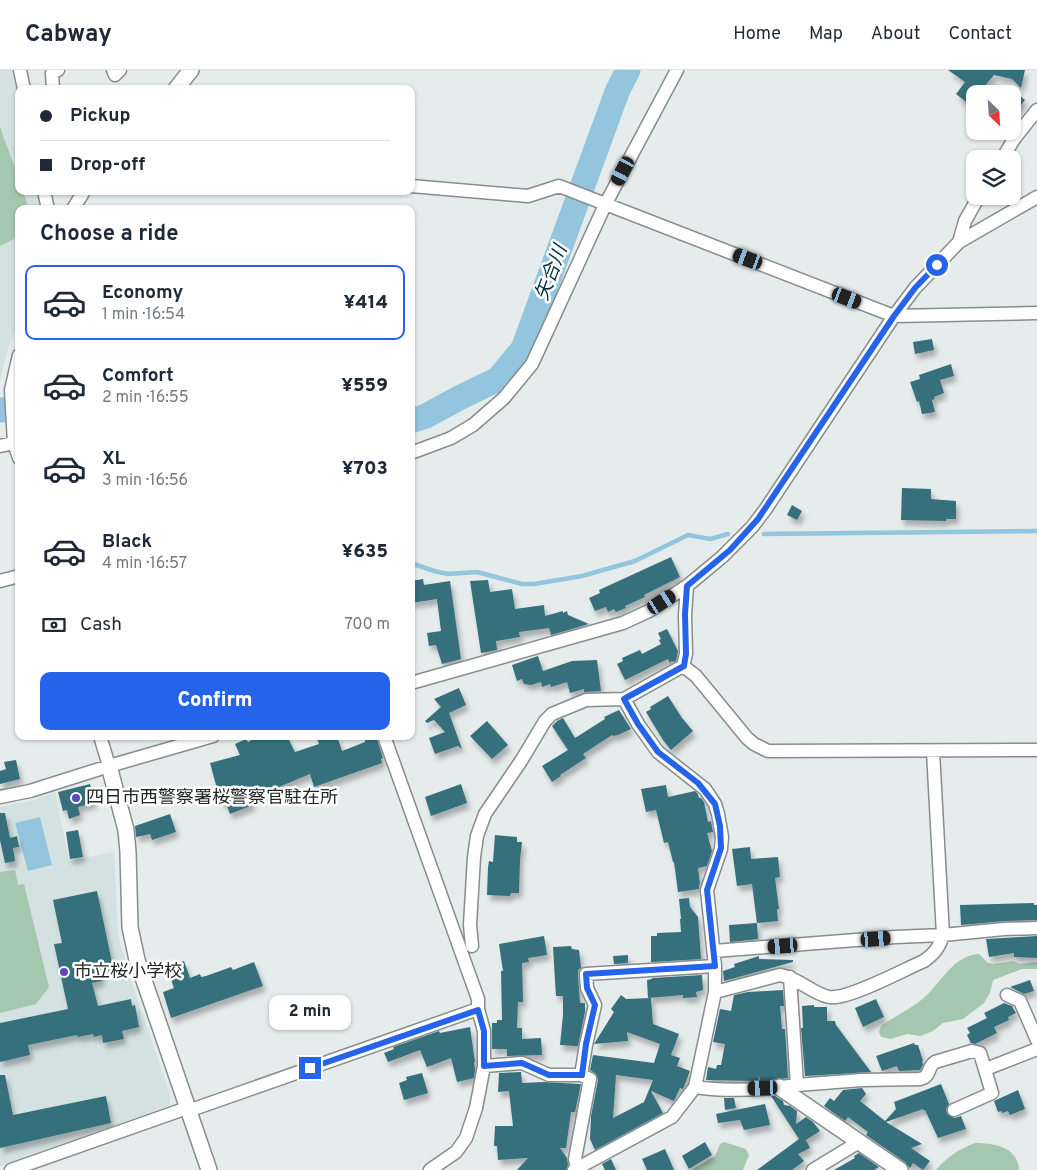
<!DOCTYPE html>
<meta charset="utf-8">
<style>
body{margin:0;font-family:Overpass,"Noto Sans JP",sans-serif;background:#f6f6f7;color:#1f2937;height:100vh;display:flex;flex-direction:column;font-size:19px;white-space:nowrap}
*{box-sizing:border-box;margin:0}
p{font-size:16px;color:#747a83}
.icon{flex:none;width:28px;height:28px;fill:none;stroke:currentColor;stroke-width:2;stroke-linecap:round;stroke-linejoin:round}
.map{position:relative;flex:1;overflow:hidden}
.details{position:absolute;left:15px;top:135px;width:400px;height:535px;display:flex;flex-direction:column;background:#fff;border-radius:10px;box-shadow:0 1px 4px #0004}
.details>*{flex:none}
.hud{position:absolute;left:15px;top:15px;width:400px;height:110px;border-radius:10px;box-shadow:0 1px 4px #0004;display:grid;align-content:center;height:110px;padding:0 25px;background:#fff}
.needle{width:32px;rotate:155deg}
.controls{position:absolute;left:966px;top:15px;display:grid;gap:10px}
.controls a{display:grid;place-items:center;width:55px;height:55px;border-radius:10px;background:#fff;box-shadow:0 1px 4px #0004;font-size:25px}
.end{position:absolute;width:22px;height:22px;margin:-11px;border:6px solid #2563eb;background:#fff;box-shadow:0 0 0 2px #fff}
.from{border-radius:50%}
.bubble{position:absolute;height:35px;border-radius:10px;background:#fff;box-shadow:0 1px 4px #0004;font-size:16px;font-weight:800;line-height:35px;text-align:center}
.car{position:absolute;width:15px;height:30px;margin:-15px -8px;border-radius:6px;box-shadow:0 0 4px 1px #0007;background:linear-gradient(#222 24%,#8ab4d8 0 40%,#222 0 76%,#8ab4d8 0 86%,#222 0)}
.hud b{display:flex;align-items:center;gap:18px;height:48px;font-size:19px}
.hud b+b{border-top:1px solid #e0e1e3}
.hud i{width:12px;height:12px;background:#1f2937}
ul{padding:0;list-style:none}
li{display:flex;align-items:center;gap:15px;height:75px;margin:0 10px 8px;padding:0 15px;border:2px solid transparent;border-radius:10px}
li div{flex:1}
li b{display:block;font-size:19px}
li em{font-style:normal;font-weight:800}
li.on{border-color:#2563eb}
li>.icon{width:45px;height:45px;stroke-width:1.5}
h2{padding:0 25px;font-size:22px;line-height:60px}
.pay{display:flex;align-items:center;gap:12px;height:55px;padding:0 25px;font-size:19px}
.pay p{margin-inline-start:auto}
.primary-button{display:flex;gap:10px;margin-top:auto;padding:10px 25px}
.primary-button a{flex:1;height:58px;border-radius:10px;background:#2563eb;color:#fff;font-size:20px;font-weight:800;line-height:58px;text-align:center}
header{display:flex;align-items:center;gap:30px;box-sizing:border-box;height:70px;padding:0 25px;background:#fff;border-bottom:1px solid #e0e1e3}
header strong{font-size:24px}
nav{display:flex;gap:28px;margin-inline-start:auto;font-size:18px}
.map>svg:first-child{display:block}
.built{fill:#d3e2e1}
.green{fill:#a6c7af}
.water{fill:#93c6de}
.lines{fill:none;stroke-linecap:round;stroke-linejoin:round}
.stream{stroke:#93c6de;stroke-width:4.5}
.river{stroke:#93c6de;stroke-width:25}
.building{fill:#35707b;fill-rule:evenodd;filter:url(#shadow)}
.minor-casing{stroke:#878c8c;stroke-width:15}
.tertiary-casing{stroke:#878c8c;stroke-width:18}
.minor{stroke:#fff;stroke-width:12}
.tertiary{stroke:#fff;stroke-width:15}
.route{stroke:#2563eb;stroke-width:6}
.poi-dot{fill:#5c47bf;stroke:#fff;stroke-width:2}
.labels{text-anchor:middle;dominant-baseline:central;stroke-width:5;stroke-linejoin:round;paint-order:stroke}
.poi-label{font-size:18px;fill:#252727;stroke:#fff;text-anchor:start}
.water-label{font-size:19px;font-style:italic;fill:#013041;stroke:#fff}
</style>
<header>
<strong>Cabway</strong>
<nav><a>Home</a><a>Map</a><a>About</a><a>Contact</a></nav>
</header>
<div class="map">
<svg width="1037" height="1100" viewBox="0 0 1037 1100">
<defs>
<filter id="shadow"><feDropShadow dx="3" dy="5.5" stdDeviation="2.5" flood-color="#0004"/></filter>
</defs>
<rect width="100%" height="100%" fill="#e6ebeb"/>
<!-- built -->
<path class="built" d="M0 0H14L19 26V121H38L42 139H19V248L7 282 0 312Z
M55 721 69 791 114 782 118 865 132 913 171 1027 169 1036 0 1096V737L34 730Z"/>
<!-- green -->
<path class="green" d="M0 57 19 109V121H23L27 133 25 139H19V157L14 169 0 176Z
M15 800 18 815 24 814 49 917 36 934 0 943V802Z
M979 884 988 893 994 894 1013 891 1020 894 1037 892V899H1022L993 910 990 923 984 933 963 949 943 953 933 961 920 966 907 964 891 969 881 967 879 962 881 956C894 947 908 940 920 931 940 916 952 885 979 884Z
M724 1072 746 1079 749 1085 743 1100H691L715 1086 720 1074Z
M975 1073C994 1073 1018 1077 1019 1100H936C947 1087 959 1079 975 1073Z"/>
<!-- water -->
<path class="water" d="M40 747 52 795 28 801 15 753Z"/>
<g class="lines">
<!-- stream -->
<path class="stream" d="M764 464 1037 461
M411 493 434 501 448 504 477 502 522 514H534L582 506 635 491 688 465 710 469 728 464"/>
<!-- river -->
<path class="river" d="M0 340 19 338
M411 351 426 346 459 328 498 309 523 279 617 22 628 0"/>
</g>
<!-- building -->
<path class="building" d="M948 0H1025L1021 18 1012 9 994 5 983 18 991 24H975V39L956 24 965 12Z
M1012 20 1025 30 1012 46Z
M932 269 934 280 915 284 913 272Z
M951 294 954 306 940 310 944 323 934 327 935 329 932 330 935 342 922 344 919 331 917 332 910 312 920 309 919 305Z
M902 418 931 419V429L956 431V449H946V451L901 450Z
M792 435 802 441 797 450 787 445Z
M671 487 680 507 644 525 645 527 625 536 626 538 616 542 614 539 608 542 606 537 595 541 589 528 600 523 599 520Z
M423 509 424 515 450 511 461 589 442 594 436 575 429 576 427 563 441 561 437 529 411 533V511Z
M488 510 490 522 512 519 515 539 544 535 545 546 563 541V543L567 541 568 545 589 554 551 565 549 558 519 562 520 567 496 571 497 580 481 583 470 511Z
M667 559 678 581 676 591 673 592 672 591 670 593 668 589 625 610 617 594 623 591 622 588 640 580 642 584 661 574 659 570 661 569 658 563Z
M538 586 543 601 572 591 597 590 601 621 584 622V619L570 623 567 612 551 617 550 614 542 617 541 612 531 615 524 614 522 609 517 611 512 595Z
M459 618 466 635 449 643 462 679 458 676 435 684 429 668 445 662 434 650 427 653 425 651 441 637 434 629Z
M668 626 682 648 693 661 671 680 663 670 646 642 651 639 650 637Z
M619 640 631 659 618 665 613 666 612 665 583 684 586 688 560 705 561 706 552 712 542 696 568 680 552 656 557 651 563 648 575 668 605 649 604 647Z
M487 651 508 675 492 689 470 666Z
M259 666H287L295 682 319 674 316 666H337L342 681 365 672V670L376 666 383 688 381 689 382 693 314 717 310 704 250 729 253 735 230 744 225 731 221 733 210 693 240 685 235 674 246 669 248 672Z
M16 690 20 709 0 714V701L6 699 4 692Z
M90 714 94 733 78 737 80 745 69 749 67 740 63 741 58 722Z
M461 714 467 733 431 746 425 727Z
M666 715 668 727 695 721 698 724 699 728H701L704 732 708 752 711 751 713 762 707 763 712 781 707 796 698 798 700 814 699 815V819L678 822 674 792H673L668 772 664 773 656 740 646 742 641 719Z
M0 743H5L10 768 17 766 19 777 13 778 15 791 5 793 0 770Z
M170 744 176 762 152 770 150 764 136 767 135 756Z
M78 760 83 787 70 789 66 762Z
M495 765 517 767V772H522L520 790 519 823H511L510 826 487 825 488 797 489 791 493 792Z
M750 777 751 789 778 787 780 807 775 808 779 839H777L778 851 757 853 758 869 730 872 729 855 757 853 752 814 737 816 732 779Z
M97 821 113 897 100 900 102 911 92 913 98 936 131 929 132 936 135 935 139 957 122 961 124 969 103 973 102 965 94 967 93 964 78 967 77 965 28 975 30 985 0 992V953L68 939 54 874 62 873 53 830Z
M689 828 690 837 698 847 701 889 651 892V866H657V863L681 862 680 849H681L679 829Z
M1034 833V835H1037V850L1004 851 961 855 960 835Z
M544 866 547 885 528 888 529 892 522 893 523 932H518L517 958H522V969L541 968 542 985 507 986V979H492V953H497V950H502L501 901H503L499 874Z
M1037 866V888L1014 887V883L989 887 986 869Z
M571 876 572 879 579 880 581 898 578 900V905L580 933H585V942L578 976H575L560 975 563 945V926H556L553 877Z
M628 885V893L614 894 613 886Z
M759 886V889L793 890V892L724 911 723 901 735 897 734 894Z
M184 891 190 908 200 904 201 907 206 906 231 897 233 900 254 892 263 916 171 948 163 922 174 918 167 897Z
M702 905 703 920 696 922 697 927 683 928V925L648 928 647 910 652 909V908Z
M1030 910 1034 921 1024 924 1010 917Z
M783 920 784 936H780L782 959H785L788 1008 761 1011 758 1005 759 1011 706 1010 708 997 716 999 717 995H721L725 974 713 972 720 939 731 941 734 925 748 922Z
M621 925 626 929 651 928 653 954 679 964 671 985 680 988 677 996 690 1001 683 1019 680 1018 674 1031 651 1021 663 1043 595 1080 590 1069 591 1046 598 1010 596 1004 590 1000 593 985 654 993 660 974 627 962 628 971 594 974 614 942 611 939ZM616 1005 653 1010 644 1032 613 1048Z
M876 929 884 947 863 957 855 938Z
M1004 933 1012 936 1016 943 1008 947 1009 950 994 957 997 963 975 974 971 973 967 965 970 963 967 958 987 948 984 943Z
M814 935V937H827V951H835L836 955 871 1002 805 1006 801 958H803L802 936Z
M470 957 475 992 474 993 475 999 474 1008 457 1012 451 988 427 997 420 980 388 992 384 983 394 979 393 977 439 961 440 963Z
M914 973 915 975H918L923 991H922L923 995 920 1000 899 1001 897 996 882 1001 876 986Z
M521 1002 522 1013 544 1012 581 1014 575 1042H571L566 1078H560L567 1088 568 1095 566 1100H517L528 1088 498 1090 497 1076H494L495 1056H513L509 1021 498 1022 499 1003Z
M422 1003 428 1023 404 1030 399 1013 407 1010 406 1007Z
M0 1005H5L13 1045 106 1026 111 1053 0 1078Z
M941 1014 949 1034 946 1039 947 1044 955 1048 961 1046 966 1059 938 1068 925 1040 924 1041 923 1039 886 1052 922 1074 911 1078 930 1091 923 1100 913 1093 910 1098 905 1092 866 1065 868 1062 848 1047 845 1051 824 1036 830 1028 834 1031 843 1020 862 1018 866 1024 860 1031 885 1051 896 1039 894 1032Z
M1018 1020 1025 1039 1010 1045 1008 1041 1002 1043 1001 1041 998 1042 994 1031Z
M771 1026H775L783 1031 784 1035 790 1036 797 1041 796 1054 806 1047 813 1052 820 1061 806 1070 810 1078 798 1084 804 1091 792 1100H757L799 1069Z
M724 1028H734L736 1038 725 1040Z
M765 1034 770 1055 744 1060 740 1050 718 1053 716 1044Z
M705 1072 712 1085 689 1099 682 1086Z
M665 1079 674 1100H647L642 1089Z
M859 1083 879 1097 874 1100H834L855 1088 854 1086Z
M611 1089 616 1100H605L602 1094Z"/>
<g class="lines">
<defs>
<path id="minor" d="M20 0 24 19
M113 0 115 5 120 0
M53 19 52 3 58 0
M1002 89 1014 69 1037 40
M411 116 528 126 559 116 894 246 1037 243
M44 121 48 139
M73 139 84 121
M959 172 965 151 979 126
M19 285 11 320 14 373 19 388
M0 376 19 372
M411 383 451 368 473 355 504 328 532 294 605 135 677 0
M0 511 19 506
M683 596 696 606 747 668 754 674 768 681 1037 680
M411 613 623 553 649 541 687 516 722 487 752 457 765 440 894 246 915 218 959 172 1037 127
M100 666 109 696
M384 666 478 929V939L484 961V996L476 1038 466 1068 456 1082 430 1100
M0 727 30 721 109 696 213 666
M472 876 470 855 474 787 477 766 485 744 521 691 545 651 552 644 586 630 624 629 683 596 686 584 685 545 687 516
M714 881 895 867 943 865 1004 859 1037 858
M715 922 780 905C799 908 811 923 829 927 846 931 905 899 924 891 934 884 939 878 943 865L933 681
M1007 925 1020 931 1037 970
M484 996 522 993 549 1005H581L590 1009 575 1089 577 1098
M986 999 1037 979
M581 1005 586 975 595 935 587 918 586 904 715 896
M797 1015 862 1010 920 1009C931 1007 927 997 935 992L972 981 980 983 992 1023 954 1040
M695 1017C728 1022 763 1020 797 1015L790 907
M188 1041 478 939
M11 1100 187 1038
M574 1100 672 1047 695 1017 715 922V896L707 820 721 779 722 767 718 744 715 734 705 719 658 682 638 654 624 629
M813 1100 859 1072"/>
<path id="tertiary" d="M176 19 191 0
M109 696 126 760 128 782 130 857 137 890 209 1100
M779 1017 900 1100"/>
</defs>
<!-- minor casing -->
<use href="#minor" class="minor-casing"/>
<!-- tertiary casing -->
<use href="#tertiary" class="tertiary-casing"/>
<!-- minor -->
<use href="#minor" class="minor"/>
<!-- tertiary -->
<use href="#tertiary" class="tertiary"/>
</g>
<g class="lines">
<!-- route -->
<path class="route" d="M310 998 478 940 484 961V996L522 993 549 1005H582L586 974 595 935 587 918 586 904 715 896 707 820 721 778 720 756 715 734 698 713 658 682 638 654 624 629 684 596 686 584 685 544 687 516 730 480 758 449 894 246 915 218 937 195"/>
</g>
<!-- markers -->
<g class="poi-dot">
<circle cx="76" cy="728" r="5"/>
<circle cx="64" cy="902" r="5"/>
</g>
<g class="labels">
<!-- poi labels -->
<g class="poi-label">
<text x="86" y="728">四日市西警察署桜警察官駐在所</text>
<text x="74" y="902">市立桜小学校</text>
</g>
<!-- water labels -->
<g class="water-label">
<text transform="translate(552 203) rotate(-69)">矢合川</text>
</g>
</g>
</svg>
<div class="controls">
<a><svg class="needle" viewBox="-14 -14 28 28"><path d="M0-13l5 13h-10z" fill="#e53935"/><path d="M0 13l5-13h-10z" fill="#747a83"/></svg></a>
<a><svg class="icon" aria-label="layers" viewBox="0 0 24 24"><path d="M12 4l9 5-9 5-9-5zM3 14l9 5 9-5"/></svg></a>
</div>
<i class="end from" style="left:937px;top:195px"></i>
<i class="end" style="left:310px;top:998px"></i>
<div class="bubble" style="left:269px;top:925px;width:82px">2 min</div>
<i class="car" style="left:623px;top:101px;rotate:208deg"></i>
<i class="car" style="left:748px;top:189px;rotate:290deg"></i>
<i class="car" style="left:847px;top:228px;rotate:111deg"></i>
<i class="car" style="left:662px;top:532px;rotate:58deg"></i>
<i class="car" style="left:876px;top:869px;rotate:86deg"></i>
<i class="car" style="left:783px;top:876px;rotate:266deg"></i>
<i class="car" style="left:763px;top:1018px;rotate:268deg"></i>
<div class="hud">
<b><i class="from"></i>Pickup</b>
<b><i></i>Drop-off</b>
</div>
<section class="details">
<h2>Choose a ride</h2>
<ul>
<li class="on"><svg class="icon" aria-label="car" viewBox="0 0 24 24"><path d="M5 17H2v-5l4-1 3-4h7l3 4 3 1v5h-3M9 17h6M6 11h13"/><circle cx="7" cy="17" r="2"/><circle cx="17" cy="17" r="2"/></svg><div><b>Economy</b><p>1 min · 16:54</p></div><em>¥414</em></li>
<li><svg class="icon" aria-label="car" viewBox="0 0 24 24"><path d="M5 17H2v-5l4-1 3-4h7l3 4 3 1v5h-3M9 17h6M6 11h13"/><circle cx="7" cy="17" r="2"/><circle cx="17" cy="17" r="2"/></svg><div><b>Comfort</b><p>2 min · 16:55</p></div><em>¥559</em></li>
<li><svg class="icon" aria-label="car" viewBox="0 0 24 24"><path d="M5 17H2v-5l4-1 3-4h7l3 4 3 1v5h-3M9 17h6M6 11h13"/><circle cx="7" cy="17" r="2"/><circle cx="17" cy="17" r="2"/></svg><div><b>XL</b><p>3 min · 16:56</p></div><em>¥703</em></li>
<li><svg class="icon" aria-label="car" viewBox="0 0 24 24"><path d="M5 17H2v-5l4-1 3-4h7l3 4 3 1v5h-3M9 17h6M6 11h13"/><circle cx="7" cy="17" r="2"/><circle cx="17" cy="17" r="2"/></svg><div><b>Black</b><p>4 min · 16:57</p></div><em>¥635</em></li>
</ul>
<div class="pay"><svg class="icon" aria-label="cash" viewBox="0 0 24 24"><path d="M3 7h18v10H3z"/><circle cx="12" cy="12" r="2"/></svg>Cash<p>700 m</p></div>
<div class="primary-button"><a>Confirm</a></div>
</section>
</div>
